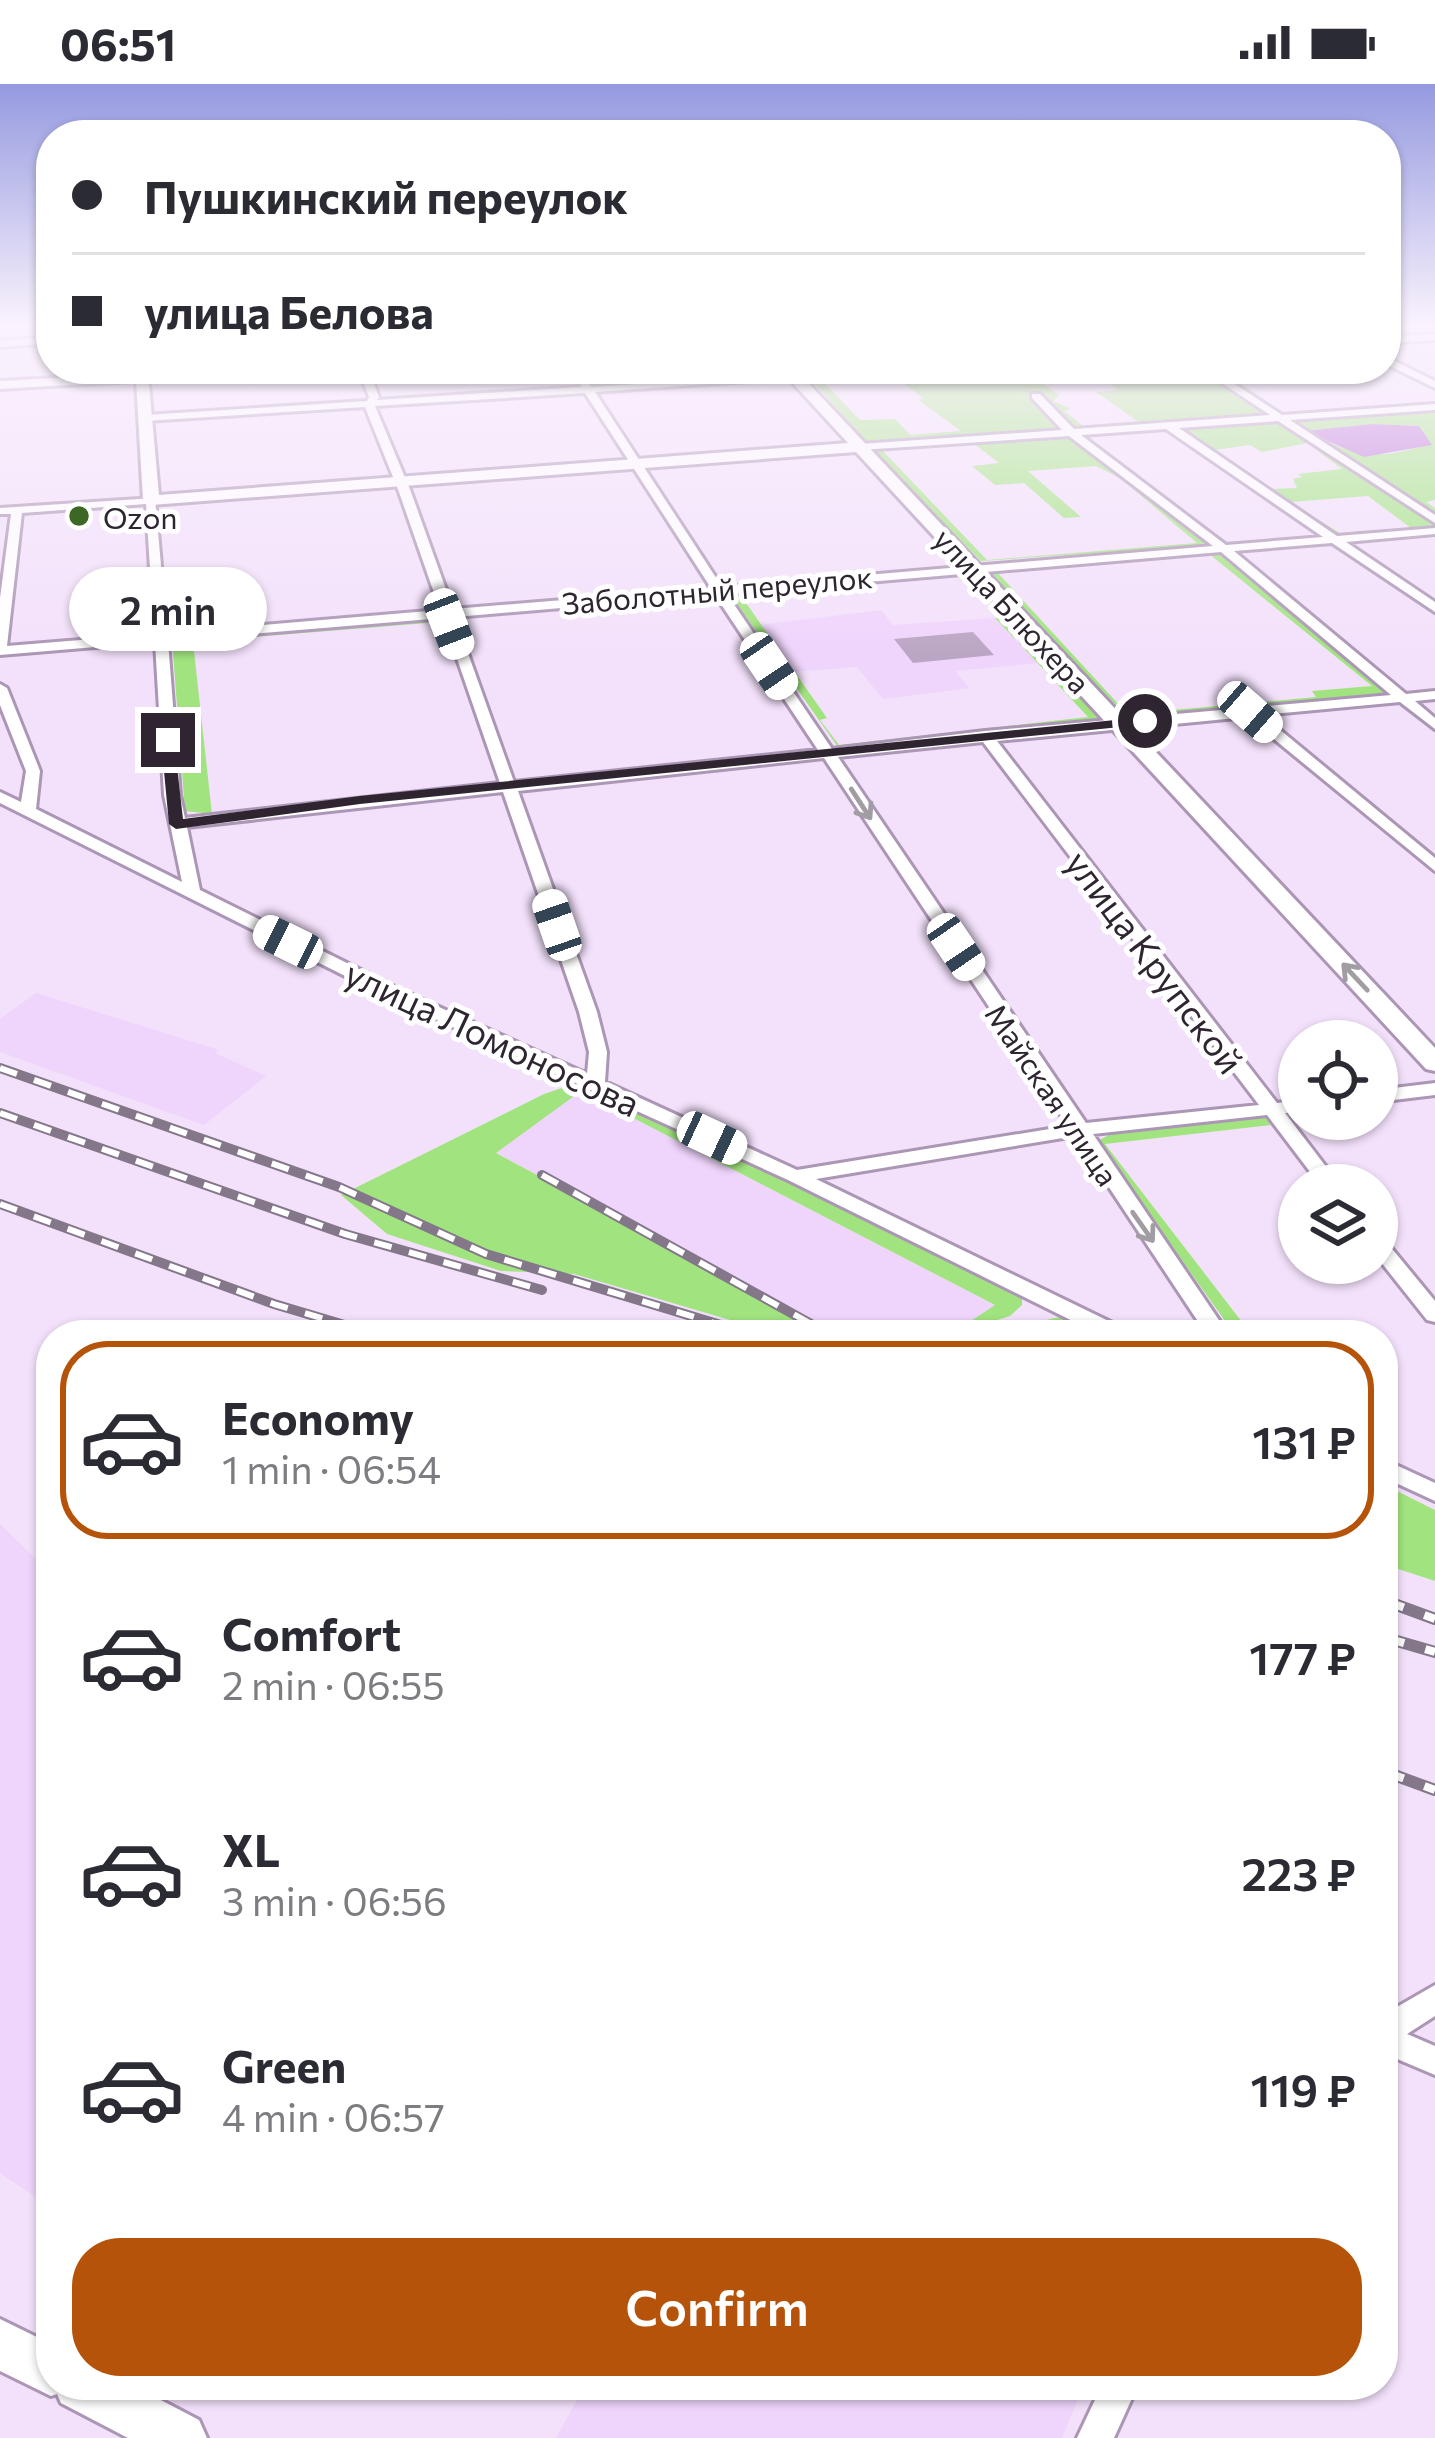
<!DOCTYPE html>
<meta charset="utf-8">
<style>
body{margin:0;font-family:Commissioner,sans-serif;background:#f2f2f3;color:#2b2b33;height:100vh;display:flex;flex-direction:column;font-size:45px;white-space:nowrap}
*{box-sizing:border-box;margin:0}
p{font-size:39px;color:#7c7c81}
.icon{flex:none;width:66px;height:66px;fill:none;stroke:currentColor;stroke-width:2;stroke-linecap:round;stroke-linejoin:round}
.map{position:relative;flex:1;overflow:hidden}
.side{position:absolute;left:36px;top:1236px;width:1362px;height:1080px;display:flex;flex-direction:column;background:#fff;border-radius:48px;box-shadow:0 3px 9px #0004}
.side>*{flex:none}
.hud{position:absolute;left:36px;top:36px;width:1365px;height:264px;border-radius:48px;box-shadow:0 3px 9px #0004;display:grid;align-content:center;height:264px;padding:0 36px;background:#fff}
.controls{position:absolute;left:1278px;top:936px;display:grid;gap:24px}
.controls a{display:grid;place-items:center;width:120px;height:120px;border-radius:50%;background:#fff;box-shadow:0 3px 9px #0004;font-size:60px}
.end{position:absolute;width:54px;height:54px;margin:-27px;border:15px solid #2e2531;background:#fff;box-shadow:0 0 0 6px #fff}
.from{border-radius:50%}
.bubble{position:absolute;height:84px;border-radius:42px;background:#fff;box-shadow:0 3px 9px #0004;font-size:39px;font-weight:600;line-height:84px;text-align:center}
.car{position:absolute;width:36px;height:72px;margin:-36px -18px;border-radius:15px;box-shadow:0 0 9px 3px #0007;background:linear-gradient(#fff 24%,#345 0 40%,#fff 0 76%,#345 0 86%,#fff 0)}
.hud b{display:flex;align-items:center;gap:42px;height:114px;font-size:45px}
.hud b+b{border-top:3px solid #e1e1e2}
.hud i{width:30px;height:30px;background:#2b2b33}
ul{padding:21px 0 0;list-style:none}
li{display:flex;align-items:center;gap:36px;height:198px;margin:0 24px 18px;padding:0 12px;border:6px solid transparent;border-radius:48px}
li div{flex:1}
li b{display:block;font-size:45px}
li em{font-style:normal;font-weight:600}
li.on{border-color:#b45309}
li>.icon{width:108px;height:108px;stroke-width:1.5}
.action{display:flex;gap:24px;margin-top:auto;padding:24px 36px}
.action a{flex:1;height:138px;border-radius:48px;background:#b45309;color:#fff;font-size:48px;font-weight:600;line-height:138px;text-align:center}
.status{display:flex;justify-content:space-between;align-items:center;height:84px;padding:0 60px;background:#fff;direction:ltr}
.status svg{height:33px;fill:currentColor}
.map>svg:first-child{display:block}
.built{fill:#efd4fb}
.green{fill:#a1e47f;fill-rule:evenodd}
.water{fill:#b872d4}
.building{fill:#bba5c4}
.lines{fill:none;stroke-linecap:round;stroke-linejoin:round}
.street-casing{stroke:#ac96b5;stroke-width:6}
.secondary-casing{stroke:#ac96b5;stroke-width:6}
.street{fill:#fff;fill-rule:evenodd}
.secondary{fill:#fff;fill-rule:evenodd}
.rail-far1-casing{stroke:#84778a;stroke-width:10}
.rail-casing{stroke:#84778a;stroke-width:12}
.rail-far1{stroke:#fff;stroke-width:6;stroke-dasharray:18;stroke-linecap:butt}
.rail{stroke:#fff;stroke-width:8;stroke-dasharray:22;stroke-linecap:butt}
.oneway{stroke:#a19da2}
.route{fill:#2e2531}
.poi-dot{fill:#3c6724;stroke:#fff;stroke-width:4.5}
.labels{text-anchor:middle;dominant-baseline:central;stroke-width:10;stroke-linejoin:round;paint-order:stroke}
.far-poi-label{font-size:30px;fill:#2e2531;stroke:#fff;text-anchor:start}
.far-street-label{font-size:30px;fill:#2e2531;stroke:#fff}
.street-label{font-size:36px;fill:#2e2531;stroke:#fff}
</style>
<div class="status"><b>06:51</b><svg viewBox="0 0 49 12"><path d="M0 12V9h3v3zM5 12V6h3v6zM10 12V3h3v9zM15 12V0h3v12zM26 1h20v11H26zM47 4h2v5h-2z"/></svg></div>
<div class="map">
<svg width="1435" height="2354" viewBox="0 0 1435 2354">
<rect width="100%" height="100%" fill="#f3e1fb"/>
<!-- built -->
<path class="built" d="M881 526 893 541 995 534 1038 579 955 587 969 604 883 615 857 583 793 588 760 541Z
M36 909 219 966 215 969 266 992 204 1041 0 968V935Z
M581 1007 996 1222 966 1240 972 1251H838L495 1068Z
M0 1440 51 1490V2105L40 2116 0 2089Z
M585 2301H1084L1062 2354H556Z"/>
<!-- green -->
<path class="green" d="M937 285H1112L1121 291 1201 285 1268 329 867 358 810 295ZM1091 288 1119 306 1096 308 1139 338 1083 342 1064 327 1071 325 1053 317 1059 311 1036 294ZM889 289 923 314 918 316 961 347 910 351 895 335 860 336 820 294Z
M1435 325V416L1426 418 1435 424V445L1341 452 1181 344ZM1372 340 1419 342 1431 360C1373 376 1361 375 1306 347ZM1307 359 1342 385 1298 390 1302 393 1293 395 1297 404 1271 405 1214 366 1250 361 1262 368ZM1368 412 1411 444 1340 449 1290 418Z
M1067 350 1080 353 1209 461 981 477 868 365ZM973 359 999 379 972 382 995 401 1024 399 1064 434 1081 433 1028 387 1096 382 1120 394 1197 459 987 476 882 366Z
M1218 468 1393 611 1164 631 1123 628 986 487 1094 475 1099 480 997 488 1122 624 1133 623 1139 629 1316 613 1312 607 1372 602 1208 469Z
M968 486 1031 553 1015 555 995 534 1002 532 954 490 739 509 827 634 820 636 839 661 1088 633 1019 559 1035 558 1104 634 838 663 727 506Z
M426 534 428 539 193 558 212 730 185 727 172 556Z
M577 999 602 1005 1022 1211V1221L1010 1232 968 1245 965 1241 995 1221 581 1007 496 1069 838 1251H781L574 1190 501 1187 387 1150 341 1111 544 1010Z
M1263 1030 1271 1041 1105 1060 1252 1251H1235L1097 1057 1115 1048Z
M1064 1232 1101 1251H980Z
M1383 1400 1435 1426V1497L1383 1480Z"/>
<!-- water -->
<path class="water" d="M1372 340 1419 342 1432 361 1364 373 1305 347Z"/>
<!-- building -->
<path class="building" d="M973 548 994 571 913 579 894 555Z"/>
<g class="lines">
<defs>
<path id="street" d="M1435 250V256L1386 259V253Z
M51 253V259L0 263V257Z
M1386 273 1435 297V304L1386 280Z
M358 285H368L379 313 377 316 582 303 571 285H581L591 303 870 285H920L595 308 722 503 1213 462 1069 352 860 366 855 363 860 360 1062 346 1032 314V310H1040L1074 345 1270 331 1201 285H1212L1282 331 1435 320V326L1290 336 1435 431V439L1278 337 1179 344 1337 452 1435 444V450L1346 458 1435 518V528L1332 459 1234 467 1406 610 1435 607V615L1415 617 1435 634V645L1400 618 1262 631 1435 774V787L1247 633 997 657 1277 1019 1299 1016V1028L1285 1029 1340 1101H1320L1267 1031 1093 1050 1229 1251H1207L1075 1052 816 1095 1127 1246 1130 1251H1101L788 1096 385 912 0 719V708L21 718 26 687 0 621V600L7 604 40 687 36 725 182 798 164 711 155 558 0 571V514L11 430H0V424L155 414 167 549 440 526 399 408 365 323 145 337 140 334 145 331 367 317 369 313ZM585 309 711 504 453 525 411 408 375 322ZM1166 345 1323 453 1226 461 1081 351ZM146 420 154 550 7 562 22 429ZM1221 468 1391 611 985 647 832 665 727 510ZM715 511 818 666 514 698 455 533ZM443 534 500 699 185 734 180 711 168 557ZM983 658 1259 1021 1086 1039 838 673ZM824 674 1068 1042 797 1086 605 998 607 968 597 928 518 707ZM503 708 579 928 589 968 587 990 397 904 200 806 187 743Z
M1435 999V1011L1377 1018V1006Z
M1377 1153 1384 1155 1435 1217V1238L1427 1236 1377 1173Z
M1383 1375 1435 1399V1417L1383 1393Z
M1435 1901V1932L1407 1950 1435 1962V1991L1383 1969V1931Z
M1102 2301H1138L1114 2354H1077Z"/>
<path id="secondary" d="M780 285H795L1435 964V987L1426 985 856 368 151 421 143 416 136 297 0 305V297L148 289 159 411 848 359Z
M0 2235 51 2260V2301H132L199 2336 207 2354H128L61 2319 57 2310 51 2312 0 2287Z"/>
</defs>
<!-- street casing -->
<use href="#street" class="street-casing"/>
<!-- secondary casing -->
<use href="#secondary" class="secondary-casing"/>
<!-- street -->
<use href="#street" class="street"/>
<!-- secondary -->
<use href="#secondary" class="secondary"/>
<defs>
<path id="rail-far1" d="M0 984 339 1103 486 1170 754 1251
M0 1029 345 1150 542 1206
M542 1091 831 1251
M0 1120 274 1220 378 1251
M251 1242 274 1251"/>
<path id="rail" d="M1383 1516 1435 1535
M1383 1553 1435 1568
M1383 1687 1435 1706"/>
</defs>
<!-- rail-far1 casing -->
<use href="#rail-far1" class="rail-far1-casing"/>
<!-- rail casing -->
<use href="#rail" class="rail-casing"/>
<!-- rail-far1 -->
<use href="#rail-far1" class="rail-far1"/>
<!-- rail -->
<use href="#rail" class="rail"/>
</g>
<!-- one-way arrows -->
<defs><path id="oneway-shaft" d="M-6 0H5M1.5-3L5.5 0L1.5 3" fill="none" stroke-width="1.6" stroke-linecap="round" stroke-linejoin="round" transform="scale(3)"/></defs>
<g class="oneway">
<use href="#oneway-shaft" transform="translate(861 720) rotate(57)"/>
<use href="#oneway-shaft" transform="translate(1355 893) rotate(-133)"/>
<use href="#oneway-shaft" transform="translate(1143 1143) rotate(55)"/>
</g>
<!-- sky -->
<linearGradient id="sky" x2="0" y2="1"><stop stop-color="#959ae0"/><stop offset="0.42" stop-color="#faf2fd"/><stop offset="1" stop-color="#faf2fd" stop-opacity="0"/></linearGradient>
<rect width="1435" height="572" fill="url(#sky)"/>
<!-- route -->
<path class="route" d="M1145 633 1150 640 360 720 176 745 169 740 161 656H174L183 735 360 712Z"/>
<!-- markers -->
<circle class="poi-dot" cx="79" cy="432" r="12"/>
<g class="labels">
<!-- far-poi labels -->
<g class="far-poi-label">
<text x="103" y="432">Ozon</text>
</g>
<!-- far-street labels -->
<g class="far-street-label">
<text transform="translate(717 505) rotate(-5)">Заболотный переулок</text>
<text transform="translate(1013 526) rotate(47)">улица Блюхера</text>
<text transform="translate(1053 1010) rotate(56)">Майская улица</text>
</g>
<!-- street labels -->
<g class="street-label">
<text transform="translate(1156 877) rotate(53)">улица Крупской</text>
<text transform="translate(493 953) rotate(25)">улица Ломоносова</text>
</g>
</g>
</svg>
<div class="controls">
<a><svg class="icon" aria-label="locate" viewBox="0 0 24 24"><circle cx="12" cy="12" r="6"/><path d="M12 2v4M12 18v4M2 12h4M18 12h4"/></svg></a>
<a><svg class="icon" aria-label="layers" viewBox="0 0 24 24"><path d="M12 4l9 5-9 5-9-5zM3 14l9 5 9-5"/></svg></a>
</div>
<i class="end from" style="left:1145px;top:637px"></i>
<i class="end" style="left:168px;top:656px"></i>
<div class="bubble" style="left:69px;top:483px;width:198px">2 min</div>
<i class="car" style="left:449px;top:540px;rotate:159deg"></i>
<i class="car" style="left:769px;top:582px;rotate:146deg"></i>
<i class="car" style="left:1250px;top:628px;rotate:131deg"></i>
<i class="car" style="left:557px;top:841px;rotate:341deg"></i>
<i class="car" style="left:288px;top:858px;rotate:296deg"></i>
<i class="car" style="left:956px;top:863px;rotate:146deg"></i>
<i class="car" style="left:712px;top:1054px;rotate:115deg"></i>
<div class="hud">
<b><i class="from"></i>Пушкинский переулок</b>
<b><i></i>улица Белова</b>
</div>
<section class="side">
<ul>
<li class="on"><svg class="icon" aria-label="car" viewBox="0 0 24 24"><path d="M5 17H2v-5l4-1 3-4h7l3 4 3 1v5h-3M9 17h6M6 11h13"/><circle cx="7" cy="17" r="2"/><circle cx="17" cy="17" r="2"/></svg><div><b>Economy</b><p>1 min · 06:54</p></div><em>131 ₽</em></li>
<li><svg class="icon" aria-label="car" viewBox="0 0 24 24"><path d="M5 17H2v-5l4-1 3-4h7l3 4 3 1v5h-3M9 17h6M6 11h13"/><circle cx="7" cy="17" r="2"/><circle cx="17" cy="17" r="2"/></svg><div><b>Comfort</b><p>2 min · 06:55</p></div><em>177 ₽</em></li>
<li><svg class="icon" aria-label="car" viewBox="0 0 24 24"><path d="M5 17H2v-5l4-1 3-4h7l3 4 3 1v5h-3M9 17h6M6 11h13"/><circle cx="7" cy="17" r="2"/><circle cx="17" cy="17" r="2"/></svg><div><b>XL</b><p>3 min · 06:56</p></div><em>223 ₽</em></li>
<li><svg class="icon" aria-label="car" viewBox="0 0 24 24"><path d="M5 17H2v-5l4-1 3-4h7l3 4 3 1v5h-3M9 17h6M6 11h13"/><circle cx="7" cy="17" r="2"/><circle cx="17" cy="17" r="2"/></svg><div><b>Green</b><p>4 min · 06:57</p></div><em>119 ₽</em></li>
</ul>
<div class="action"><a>Confirm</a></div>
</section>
</div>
